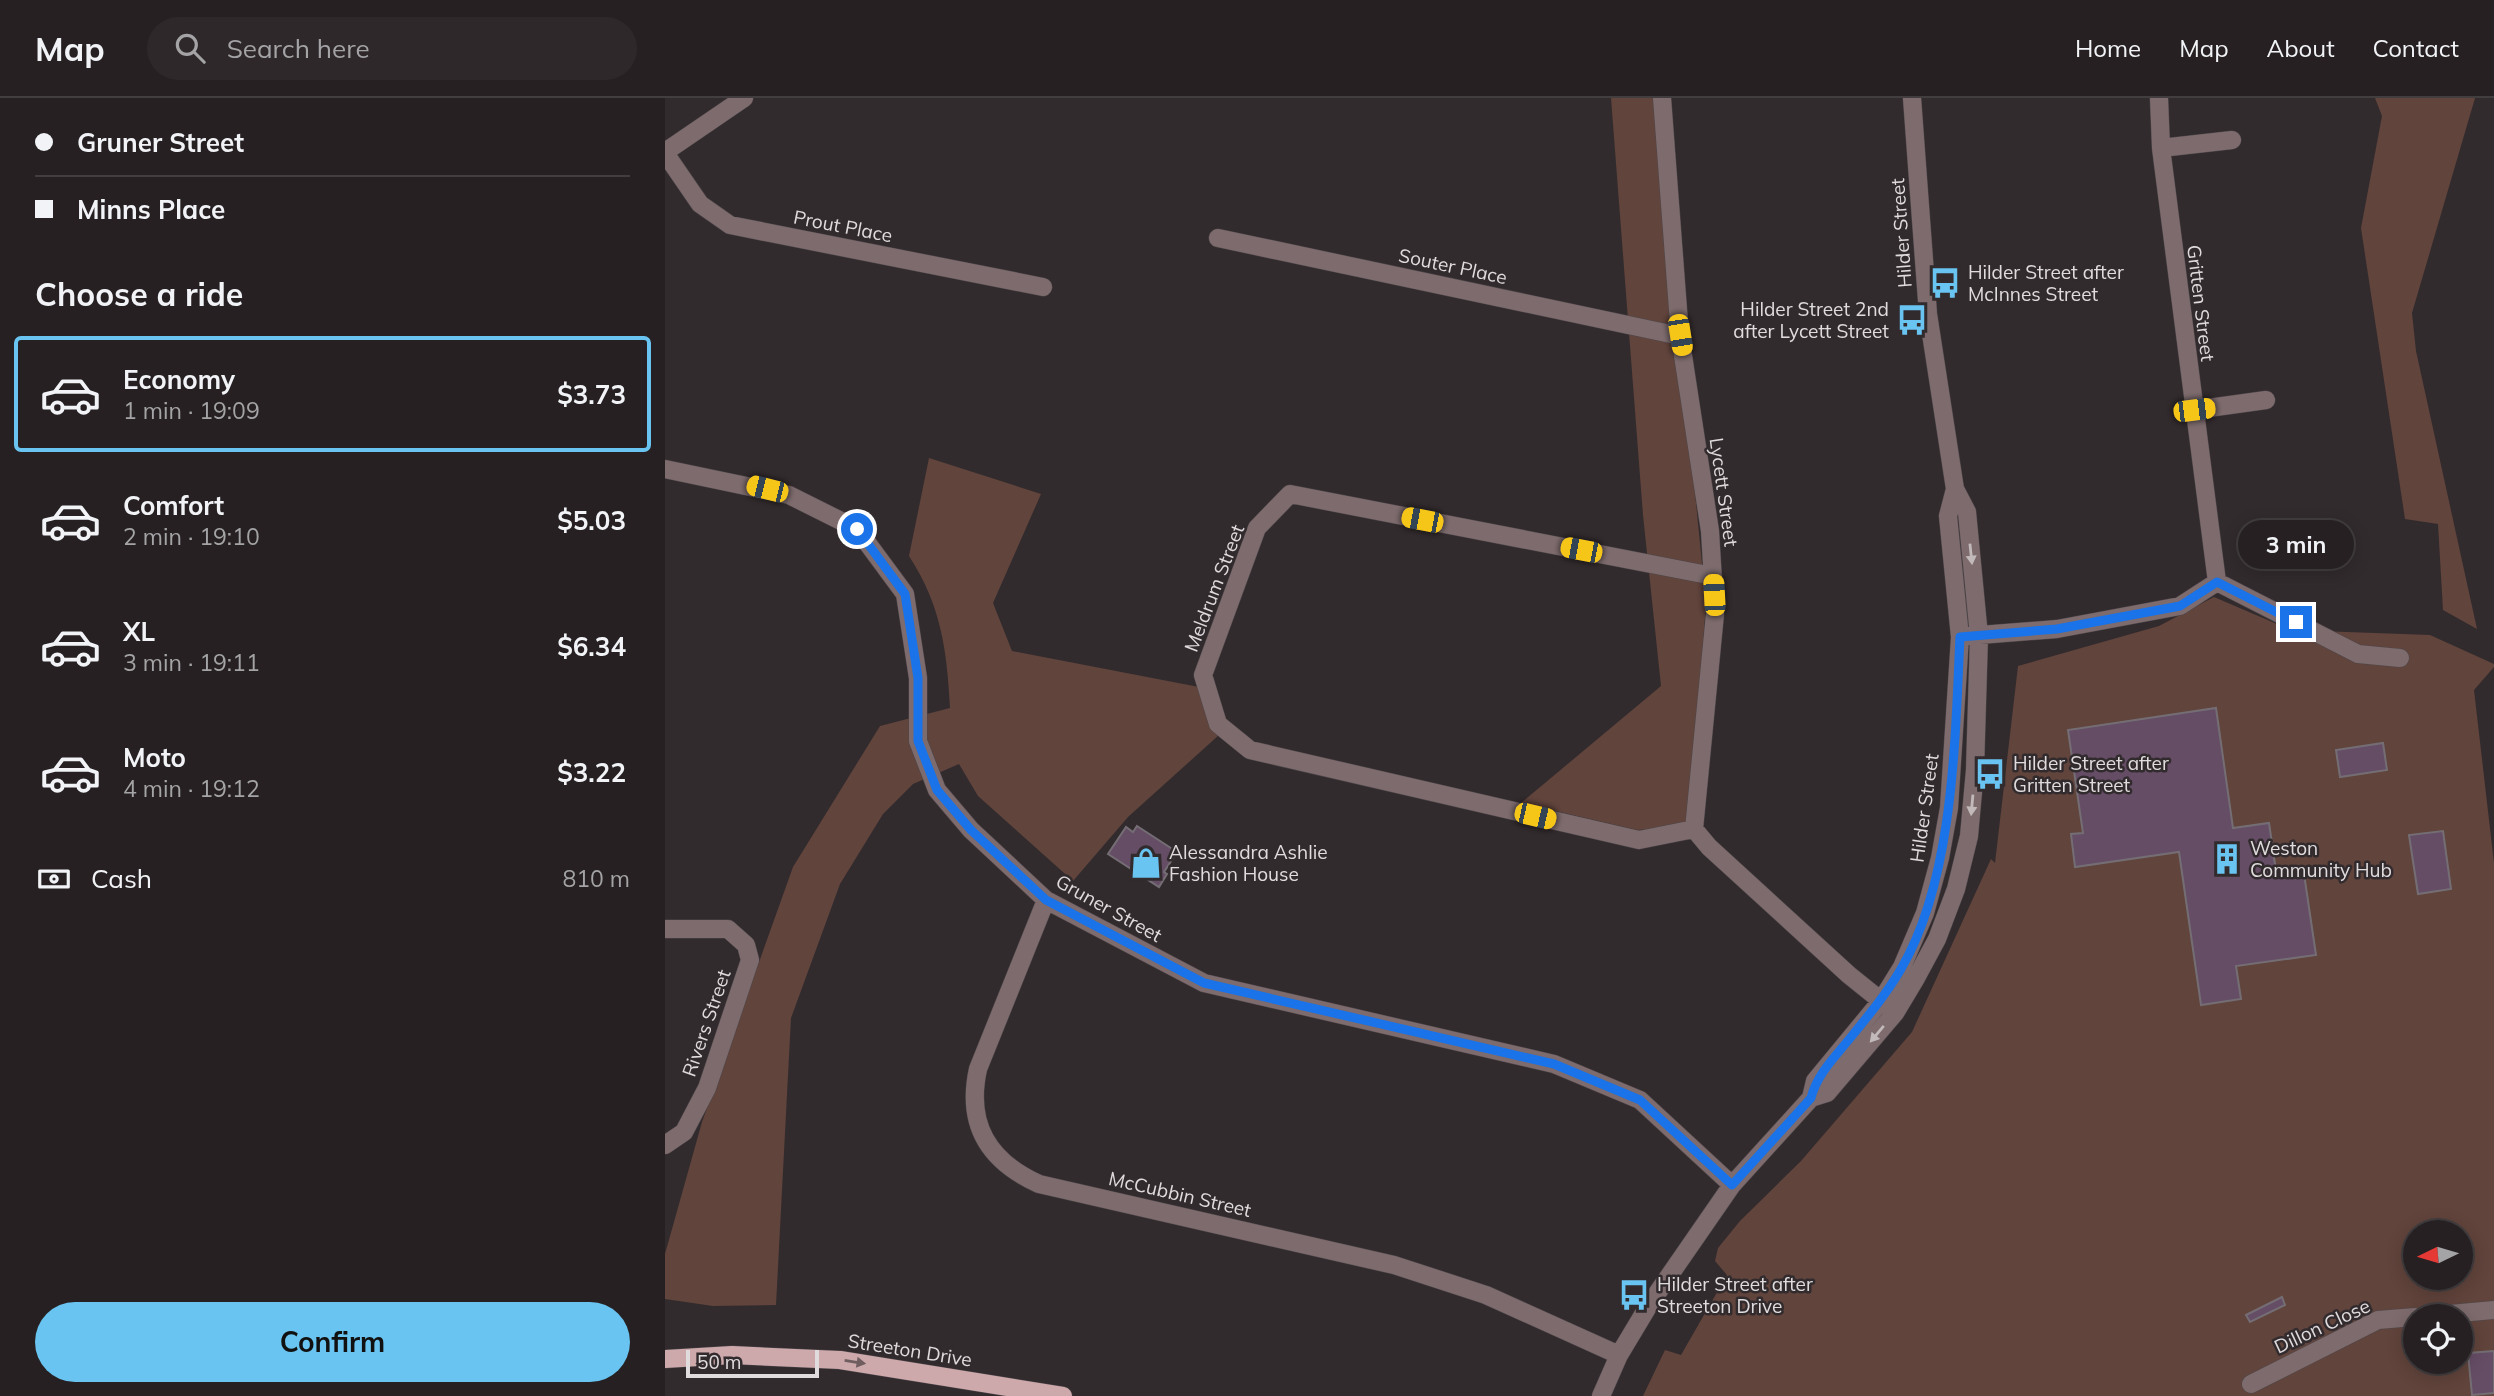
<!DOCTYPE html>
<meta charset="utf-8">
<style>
body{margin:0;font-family:Mulish,sans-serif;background:#2e282a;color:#f1f3f6;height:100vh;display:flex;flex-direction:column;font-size:26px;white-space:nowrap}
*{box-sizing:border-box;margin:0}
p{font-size:23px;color:#a4a3a5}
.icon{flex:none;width:38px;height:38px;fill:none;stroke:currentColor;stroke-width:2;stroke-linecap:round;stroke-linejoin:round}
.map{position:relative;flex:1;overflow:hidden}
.drawer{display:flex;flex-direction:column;background:#262022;width:665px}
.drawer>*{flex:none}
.hud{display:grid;align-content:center;height:154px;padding:0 35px;background:#262022}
.needle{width:46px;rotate:265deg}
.buttons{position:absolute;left:1738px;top:1122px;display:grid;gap:14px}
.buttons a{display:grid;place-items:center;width:70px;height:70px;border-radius:50%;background:#262022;box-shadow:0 4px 18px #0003,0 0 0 2px #423e40;font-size:35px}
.scale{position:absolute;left:21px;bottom:18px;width:133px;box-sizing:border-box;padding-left:7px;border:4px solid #e0dbdd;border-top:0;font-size:19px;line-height:24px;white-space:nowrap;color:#e0dbdd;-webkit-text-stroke:5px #322b2e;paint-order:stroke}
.end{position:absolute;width:32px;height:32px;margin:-16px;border:9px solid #1a73e8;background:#fff;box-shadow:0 0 0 4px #fff}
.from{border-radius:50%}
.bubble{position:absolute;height:49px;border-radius:24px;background:#262022;box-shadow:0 4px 18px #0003,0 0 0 2px #423e40;font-size:23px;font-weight:700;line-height:49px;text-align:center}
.car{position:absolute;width:21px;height:42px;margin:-21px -10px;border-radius:9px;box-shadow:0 0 5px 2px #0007;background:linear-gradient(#f5c518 24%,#345 0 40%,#f5c518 0 76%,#345 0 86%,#f5c518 0)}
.hud b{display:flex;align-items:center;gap:24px;height:66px;font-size:26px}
.hud b+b{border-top:2px solid #423e40}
.hud i{width:18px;height:18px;background:#f1f3f6}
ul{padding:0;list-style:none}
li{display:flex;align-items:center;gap:21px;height:116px;margin:0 14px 10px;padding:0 21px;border:4px solid transparent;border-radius:7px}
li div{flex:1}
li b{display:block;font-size:26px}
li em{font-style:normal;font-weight:700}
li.current{border-color:#69c4f1}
li>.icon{width:63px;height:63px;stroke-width:1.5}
h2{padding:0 35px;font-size:32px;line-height:84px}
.pay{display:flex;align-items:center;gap:18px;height:77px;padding:0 35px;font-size:26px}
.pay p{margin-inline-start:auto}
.primary-button{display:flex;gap:14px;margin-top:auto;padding:14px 35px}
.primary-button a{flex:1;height:80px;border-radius:42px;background:#69c4f1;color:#111;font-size:28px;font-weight:700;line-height:80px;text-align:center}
header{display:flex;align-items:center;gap:42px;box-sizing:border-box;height:98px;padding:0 35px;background:#262022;border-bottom:2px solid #423e40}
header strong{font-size:33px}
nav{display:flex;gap:38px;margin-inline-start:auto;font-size:24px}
.search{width:490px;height:63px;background:#2e282a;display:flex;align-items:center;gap:18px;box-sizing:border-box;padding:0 24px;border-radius:38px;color:#a4a3a5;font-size:26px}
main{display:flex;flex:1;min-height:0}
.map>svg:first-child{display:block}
.green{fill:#61443c;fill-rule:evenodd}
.building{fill:#654d66;stroke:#746e74;stroke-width:2}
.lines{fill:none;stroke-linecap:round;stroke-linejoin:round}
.minor-casing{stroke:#4e474a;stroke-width:19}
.major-casing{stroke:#4e474a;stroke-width:19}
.minor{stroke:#7d6b6d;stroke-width:18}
.major{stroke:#cda9ac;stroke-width:18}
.oneway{fill:#c2b9bb}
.oneway2{fill:#705d60}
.route{stroke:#1a73e8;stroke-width:9}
.labels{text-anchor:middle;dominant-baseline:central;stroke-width:5;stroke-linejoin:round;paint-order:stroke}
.street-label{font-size:19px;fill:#e0dbdd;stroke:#322b2e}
.poi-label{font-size:19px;fill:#e0dbdd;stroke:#322b2e;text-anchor:start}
</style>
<header>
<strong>Map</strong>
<div class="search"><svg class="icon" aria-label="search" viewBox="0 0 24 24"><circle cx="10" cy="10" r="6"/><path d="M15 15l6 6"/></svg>Search here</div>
<nav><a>Home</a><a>Map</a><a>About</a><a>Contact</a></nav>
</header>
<main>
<section class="drawer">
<div class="hud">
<b><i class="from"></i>Gruner Street</b>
<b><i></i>Minns Place</b>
</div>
<h2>Choose a ride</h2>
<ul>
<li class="current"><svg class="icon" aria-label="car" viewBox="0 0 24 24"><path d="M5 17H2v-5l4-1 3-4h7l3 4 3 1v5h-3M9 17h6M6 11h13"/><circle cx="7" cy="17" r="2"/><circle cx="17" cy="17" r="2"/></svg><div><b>Economy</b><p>1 min · 19:09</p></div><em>$3.73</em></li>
<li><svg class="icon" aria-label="car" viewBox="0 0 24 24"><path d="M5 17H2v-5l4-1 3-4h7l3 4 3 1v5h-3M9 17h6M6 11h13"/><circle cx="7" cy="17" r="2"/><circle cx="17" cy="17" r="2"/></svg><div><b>Comfort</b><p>2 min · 19:10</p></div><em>$5.03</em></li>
<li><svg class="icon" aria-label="car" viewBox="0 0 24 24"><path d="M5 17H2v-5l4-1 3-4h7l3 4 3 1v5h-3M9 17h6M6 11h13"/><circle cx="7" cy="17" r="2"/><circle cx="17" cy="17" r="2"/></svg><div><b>XL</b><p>3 min · 19:11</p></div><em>$6.34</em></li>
<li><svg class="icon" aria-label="car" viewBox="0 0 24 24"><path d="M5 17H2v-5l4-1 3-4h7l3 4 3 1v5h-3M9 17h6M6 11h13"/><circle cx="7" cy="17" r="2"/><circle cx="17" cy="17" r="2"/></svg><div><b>Moto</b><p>4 min · 19:12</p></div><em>$3.22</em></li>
</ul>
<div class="pay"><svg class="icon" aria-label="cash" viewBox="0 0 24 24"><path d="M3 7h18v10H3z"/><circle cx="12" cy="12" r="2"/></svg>Cash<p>810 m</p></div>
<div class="primary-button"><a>Confirm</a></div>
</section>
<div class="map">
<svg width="1829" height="1298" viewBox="0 0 1829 1298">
<rect width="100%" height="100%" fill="#322b2e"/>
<!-- green -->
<path class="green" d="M946 0H991L1041 506 1024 729 972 732 856 705 996 588 978 417Z
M1710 0H1810L1747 215 1751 253 1812 531 1778 512 1773 426 1740 421 1696 130 1717 18Z
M264 360 376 396 328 505 347 553 534 589 554 637 463 719 408 783 313 698 294 666 248 686 218 716 175 786 126 920 111 1207 48 1208 0 1201V1156L37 1024 128 769 215 628 285 610C282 552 276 507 244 458Z
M1549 499 1626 532 1765 537 1829 566V569L1809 592 1829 765V1298H978L1000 1252 1016 1257 1062 1177 1050 1163 1053 1150 1075 1123 1136 1063 1247 934 1326 761 1330 765 1353 568 1494 528ZM1750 1134H1796V1180H1750ZM1750 1218H1796V1264H1750Z"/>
<!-- building -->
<path class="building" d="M1551 610 1568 730 1604 725 1611 773 1638 769 1651 857 1571 868 1576 901 1536 907 1514 754 1410 769 1406 736 1418 735 1403 632Z
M1718 645 1722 672 1675 679 1671 652Z
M472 728 512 754 499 774 502 776 494 789 443 756 461 729 468 734Z
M1778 733 1786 791 1753 796 1744 737Z
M1617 1199 1620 1207 1585 1224 1581 1217Z
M1829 1253V1295L1807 1297 1803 1255Z"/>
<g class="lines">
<defs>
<path id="minor" d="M997 0 1015 238 1045 433 1050 516 1029 731 1044 749 1184 877 1225 910
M1496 50 1567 42
M0 54 79 0
M0 55 35 106 65 127 378 189
M553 140 1015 238
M1529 312 1601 302
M0 371 124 397 192 431 240 496 253 580V643L272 692 306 732 381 802 539 885 889 966 975 1002 1067 1087
M1552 484 1693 556 1735 560
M1302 538 1392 531 1515 508 1552 484 1496 50 1494 0
M1029 731 974 742 585 652 553 626 538 577 592 430 625 396 1048 478
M381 802 313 971C301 1026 323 1063 374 1086L729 1167 821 1197 954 1257
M0 831H63L81 847 85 862 42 990 19 1034 0 1047
M1146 1000 1162 995 1230 915 1251 880 1272 841 1291 791 1304 738 1310 672 1314 538 1302 414 1290 391 1263 216 1247 0
M1762 1218 1829 1212
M1586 1286 1713 1222 1750 1219
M936 1298 954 1257 984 1207 1067 1087 1146 1000 1150 983 1216 903 1237 869 1260 815 1275 760 1284 710 1295 539 1283 418 1290 391"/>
<path id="major" d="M0 1261 67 1257 175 1262 398 1298"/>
</defs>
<!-- minor casing -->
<use href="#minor" class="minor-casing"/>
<!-- major casing -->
<use href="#major" class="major-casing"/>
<!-- minor -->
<use href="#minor" class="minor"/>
<!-- major -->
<use href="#major" class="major"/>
</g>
<!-- one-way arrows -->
<defs><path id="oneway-solid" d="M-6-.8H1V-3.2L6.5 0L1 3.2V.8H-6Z" transform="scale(1.75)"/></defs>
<g class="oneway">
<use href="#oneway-solid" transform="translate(1306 456) rotate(84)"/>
<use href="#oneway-solid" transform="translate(1307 707) rotate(95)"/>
<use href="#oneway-solid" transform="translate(1212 936) rotate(130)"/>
</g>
<use class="oneway2" href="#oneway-solid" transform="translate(190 1264) rotate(9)"/>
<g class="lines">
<!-- route -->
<path class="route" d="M192 431 240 496 253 580V643L272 692 306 732 381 802 539 885 889 966 975 1002 1067 1087 1146 1000C1152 976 1170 959 1186 939 1204 917 1222 895 1236 871 1289 781 1290 641 1295 539L1392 531 1515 508 1552 484 1631 524"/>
</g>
<!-- icons -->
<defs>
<symbol id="bus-bare" viewBox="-9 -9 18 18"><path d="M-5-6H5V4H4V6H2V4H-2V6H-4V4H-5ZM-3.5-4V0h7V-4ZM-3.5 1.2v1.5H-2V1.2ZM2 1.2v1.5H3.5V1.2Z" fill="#69c4f1" stroke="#322b2e" stroke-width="2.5" paint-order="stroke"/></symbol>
<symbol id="building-bare" viewBox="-9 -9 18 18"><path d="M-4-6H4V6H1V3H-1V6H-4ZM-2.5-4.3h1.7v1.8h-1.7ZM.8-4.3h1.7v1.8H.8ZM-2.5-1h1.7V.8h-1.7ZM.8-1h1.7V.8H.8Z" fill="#69c4f1" stroke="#322b2e" stroke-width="2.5" paint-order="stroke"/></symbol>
<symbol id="shop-bare" viewBox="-9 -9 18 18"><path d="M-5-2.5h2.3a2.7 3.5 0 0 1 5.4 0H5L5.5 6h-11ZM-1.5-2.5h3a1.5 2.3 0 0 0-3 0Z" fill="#69c4f1" stroke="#322b2e" stroke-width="2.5" paint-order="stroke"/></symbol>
</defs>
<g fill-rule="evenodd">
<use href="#bus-bare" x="1258" y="163" width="44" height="44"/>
<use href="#bus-bare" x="1225" y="200" width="44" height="44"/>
<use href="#bus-bare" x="1303" y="654" width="44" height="44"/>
<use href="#building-bare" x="1540" y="739" width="44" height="44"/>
<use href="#shop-bare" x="459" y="743" width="44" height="44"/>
<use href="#bus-bare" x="947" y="1175" width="44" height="44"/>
</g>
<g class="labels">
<!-- street labels -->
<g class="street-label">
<text transform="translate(178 128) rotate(11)">Prout Place</text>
<text transform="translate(1236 135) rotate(-94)">Hilder Street</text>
<text transform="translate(788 168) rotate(12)">Souter Place</text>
<text transform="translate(1536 205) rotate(83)">Gritten Street</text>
<text transform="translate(1059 394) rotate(82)">Lycett Street</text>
<text transform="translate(549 490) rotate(-69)">Meldrum Street</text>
<text transform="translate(1259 710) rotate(-82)">Hilder Street</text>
<text transform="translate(444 810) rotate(29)">Gruner Street</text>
<text transform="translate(41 925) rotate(-71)">Rivers Street</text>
<text transform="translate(515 1096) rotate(13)">McCubbin Street</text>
<text transform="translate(1657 1228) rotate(-25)">Dillon Close</text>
<text transform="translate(245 1252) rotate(9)">Streeton Drive</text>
</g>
<!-- poi labels -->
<g class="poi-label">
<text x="1303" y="174">Hilder Street after<tspan x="1303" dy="22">McInnes Street</tspan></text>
<text x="1224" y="211" text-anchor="end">Hilder Street 2nd<tspan x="1224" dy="22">after Lycett Street</tspan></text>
<text x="1348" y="665">Hilder Street after<tspan x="1348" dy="22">Gritten Street</tspan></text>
<text x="1585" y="750">Weston<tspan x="1585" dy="22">Community Hub</tspan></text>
<text x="504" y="754">Alessandra Ashlie<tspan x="504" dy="22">Fashion House</tspan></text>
<text x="992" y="1186">Hilder Street after<tspan x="992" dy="22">Streeton Drive</tspan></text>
</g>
</g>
</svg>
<div class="buttons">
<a><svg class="needle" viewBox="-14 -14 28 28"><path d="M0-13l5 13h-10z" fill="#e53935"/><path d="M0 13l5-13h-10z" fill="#a4a3a5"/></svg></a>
<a><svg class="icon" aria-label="locate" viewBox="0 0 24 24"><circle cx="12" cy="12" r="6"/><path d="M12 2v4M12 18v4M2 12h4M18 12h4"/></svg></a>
</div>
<div class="scale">50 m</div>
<i class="end from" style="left:192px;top:431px"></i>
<i class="end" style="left:1631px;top:524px"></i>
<div class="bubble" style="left:1573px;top:422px;width:116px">3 min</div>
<i class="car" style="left:1015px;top:237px;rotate:171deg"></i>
<i class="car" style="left:1529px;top:312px;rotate:83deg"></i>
<i class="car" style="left:102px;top:391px;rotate:284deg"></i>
<i class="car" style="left:757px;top:422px;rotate:281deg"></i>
<i class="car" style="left:916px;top:452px;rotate:281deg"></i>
<i class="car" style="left:1049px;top:497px;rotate:357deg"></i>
<i class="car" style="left:870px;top:718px;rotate:103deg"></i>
</div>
</main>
